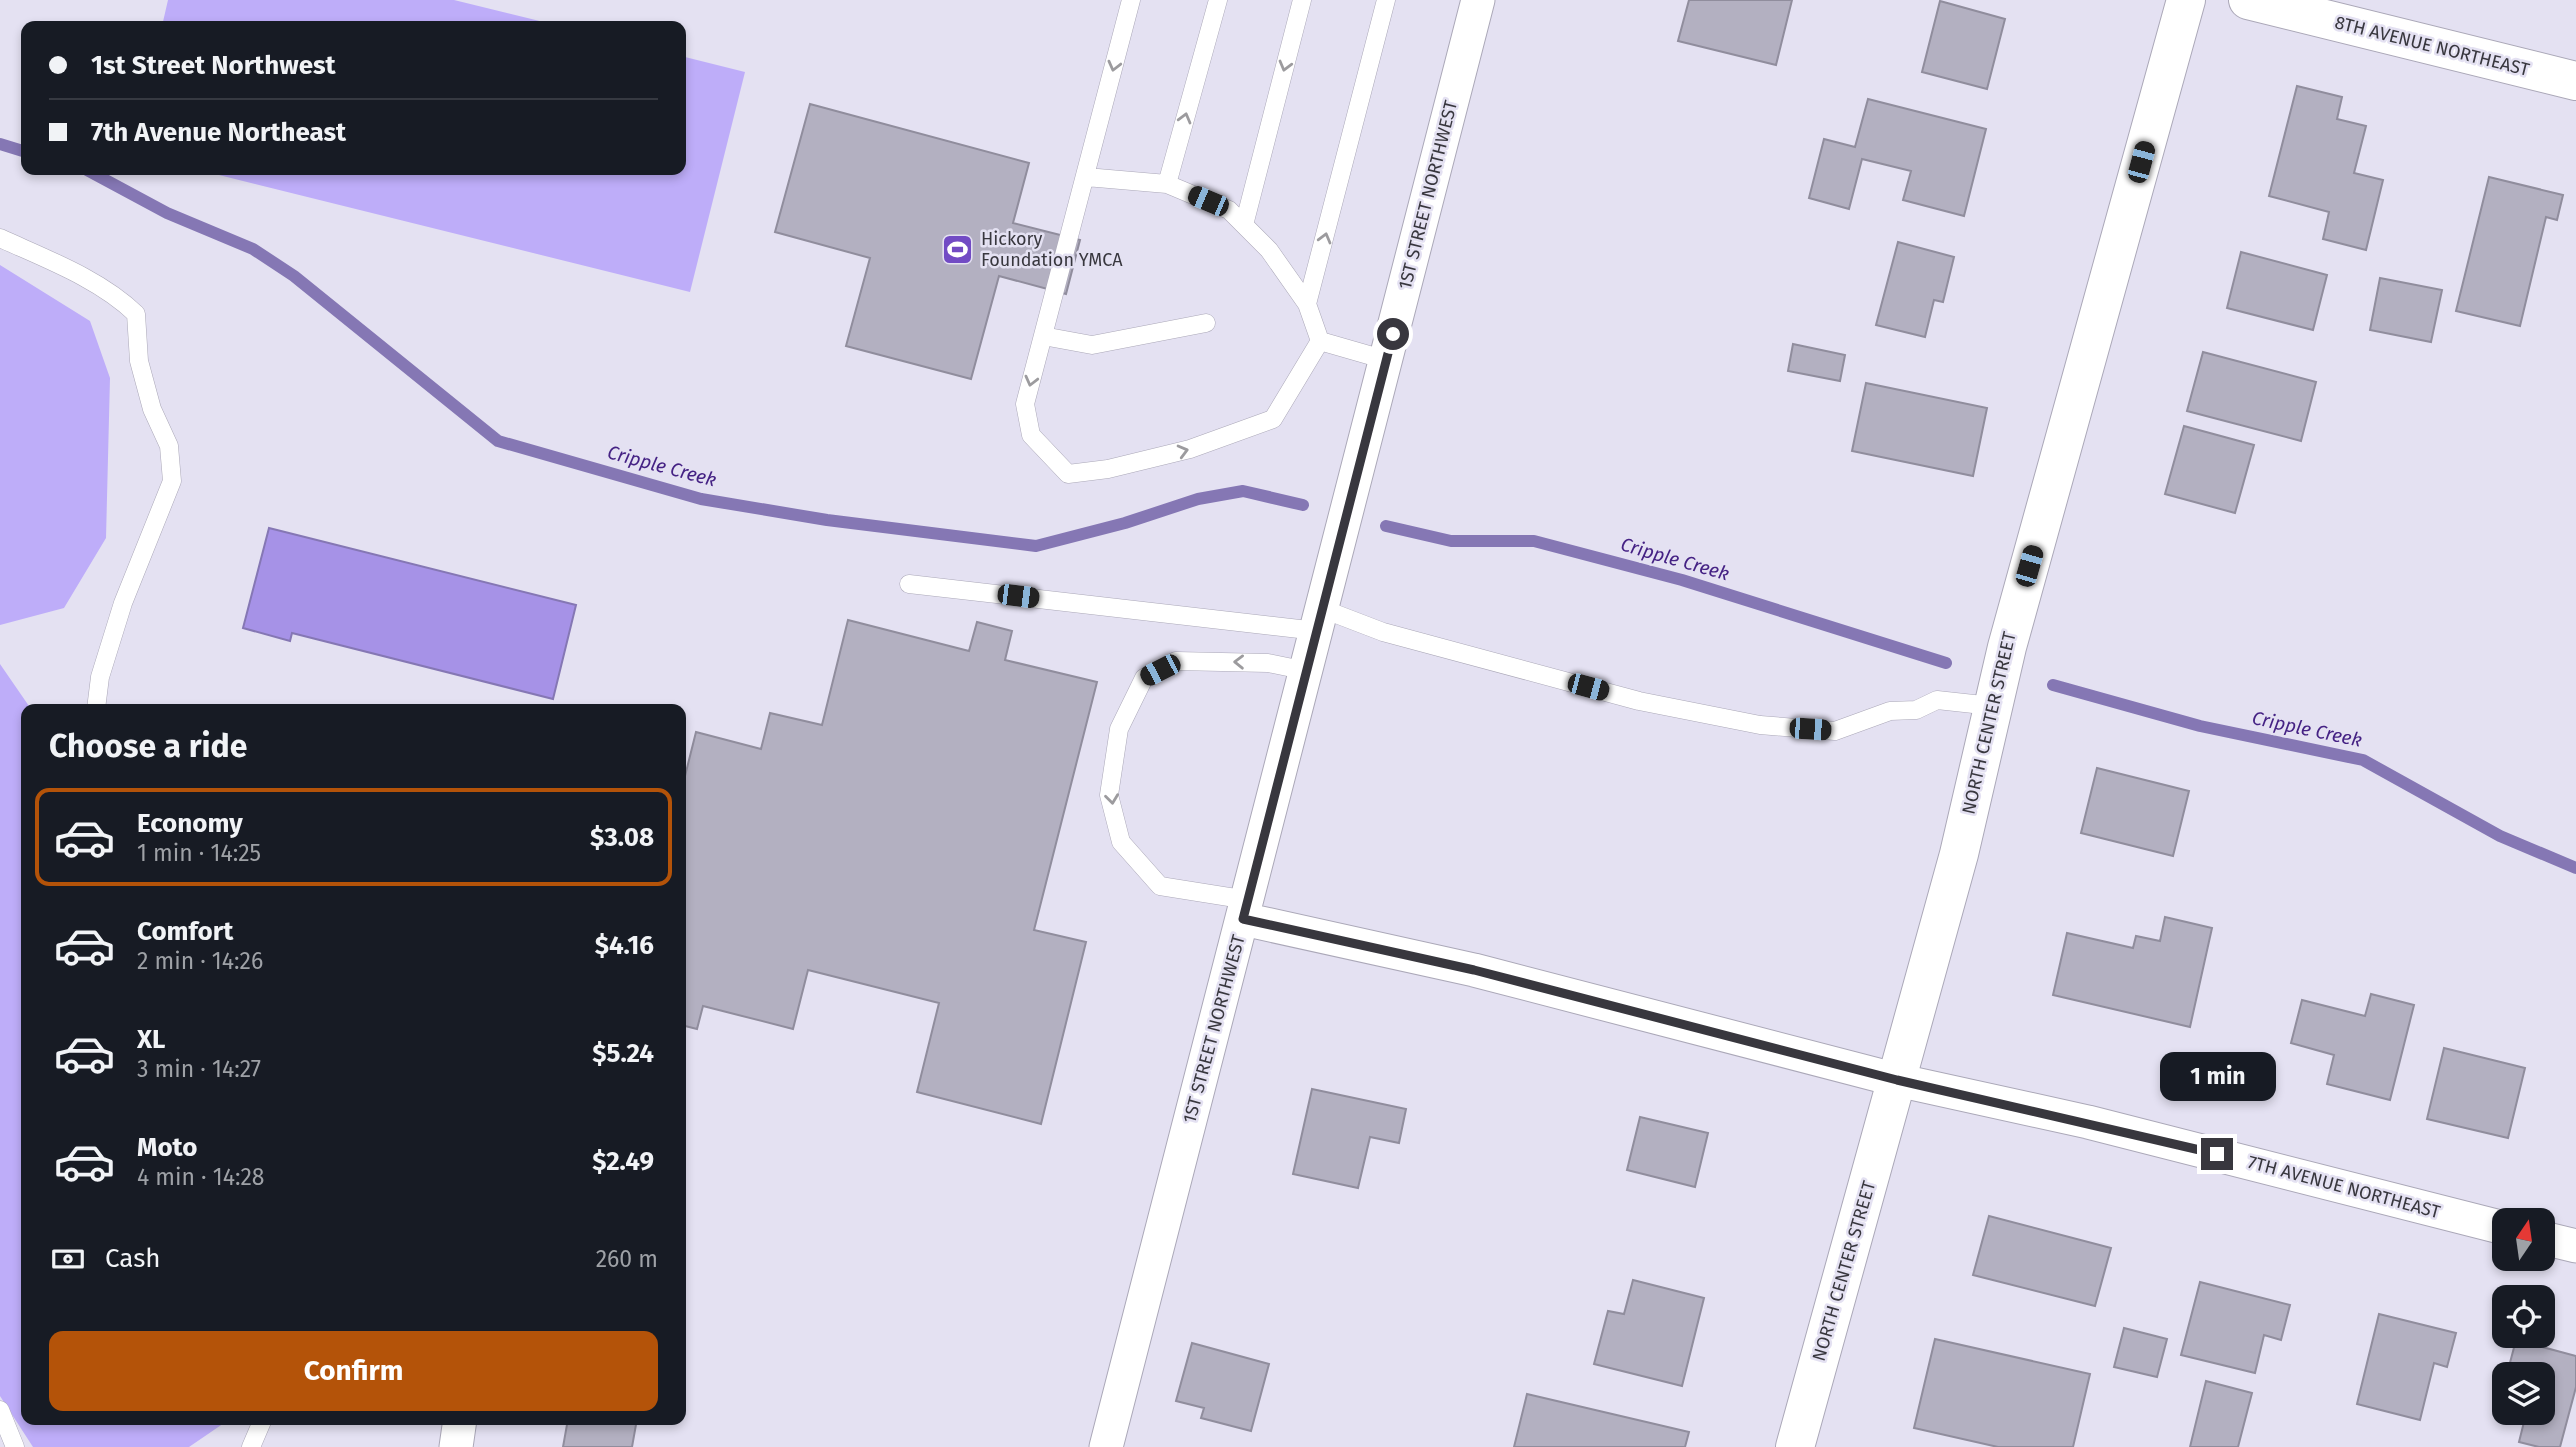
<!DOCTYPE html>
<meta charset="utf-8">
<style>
body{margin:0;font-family:"Fira Sans",sans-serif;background:#20242c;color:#f1f3f6;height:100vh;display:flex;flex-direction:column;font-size:26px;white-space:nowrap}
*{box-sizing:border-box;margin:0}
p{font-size:23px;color:#9ea1a6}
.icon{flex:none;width:38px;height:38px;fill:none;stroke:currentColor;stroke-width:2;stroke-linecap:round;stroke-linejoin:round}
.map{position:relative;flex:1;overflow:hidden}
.details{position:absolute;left:21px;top:704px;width:665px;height:721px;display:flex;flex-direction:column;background:#171b24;border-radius:14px;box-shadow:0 4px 10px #0003}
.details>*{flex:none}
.hud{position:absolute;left:21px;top:21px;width:665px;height:154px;border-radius:14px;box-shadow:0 4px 10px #0003;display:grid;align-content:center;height:154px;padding:0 28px;background:#171b24}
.needle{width:46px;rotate:13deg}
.tools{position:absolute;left:2492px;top:1208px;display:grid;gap:14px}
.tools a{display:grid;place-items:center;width:63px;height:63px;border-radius:14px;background:#171b24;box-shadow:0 4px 10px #0003;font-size:35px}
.end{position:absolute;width:32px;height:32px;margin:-16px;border:9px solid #38373e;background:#fff;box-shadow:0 0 0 4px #fff}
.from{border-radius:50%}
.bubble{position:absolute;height:49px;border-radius:14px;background:#171b24;box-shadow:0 4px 10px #0003;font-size:23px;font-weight:700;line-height:49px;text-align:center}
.car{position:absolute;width:21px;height:42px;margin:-21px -10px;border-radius:9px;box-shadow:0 0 5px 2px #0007;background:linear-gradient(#222 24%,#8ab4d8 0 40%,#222 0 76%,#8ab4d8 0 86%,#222 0)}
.hud b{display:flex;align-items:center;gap:24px;height:66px;font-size:26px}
.hud b+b{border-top:2px solid #363941}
.hud i{width:18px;height:18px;background:#f1f3f6}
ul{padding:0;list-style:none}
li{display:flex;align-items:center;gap:21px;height:98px;margin:0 14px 10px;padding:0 14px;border:4px solid transparent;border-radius:14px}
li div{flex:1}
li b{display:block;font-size:26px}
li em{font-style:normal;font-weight:700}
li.selected{border-color:#b45309}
li>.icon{width:63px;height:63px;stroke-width:1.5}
h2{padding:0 28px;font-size:32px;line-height:84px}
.pay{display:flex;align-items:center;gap:18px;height:77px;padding:0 28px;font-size:26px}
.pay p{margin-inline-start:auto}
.cta{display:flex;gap:14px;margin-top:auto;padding:14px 28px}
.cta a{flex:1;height:80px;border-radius:14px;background:#b45309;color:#fff;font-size:28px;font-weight:700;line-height:80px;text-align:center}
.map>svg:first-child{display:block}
.green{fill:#beadf9}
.water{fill:#a692e7;stroke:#8577b4;stroke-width:2}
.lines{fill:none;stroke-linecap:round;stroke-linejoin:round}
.stream{stroke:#8577b4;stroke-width:12}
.building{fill:#b3b0c1;stroke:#908d9d;stroke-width:2}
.lane-casing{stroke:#aba8b8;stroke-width:19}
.street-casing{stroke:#aba8b8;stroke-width:35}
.secondary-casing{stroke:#aba8b8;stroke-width:40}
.lane{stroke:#fff;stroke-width:18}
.street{stroke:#fff;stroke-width:33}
.secondary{stroke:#fff;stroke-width:38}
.oneway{stroke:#9c9b9e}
.route{stroke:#38373e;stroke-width:9}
.labels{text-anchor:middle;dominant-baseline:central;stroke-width:5;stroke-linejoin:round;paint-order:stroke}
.street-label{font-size:18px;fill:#38373e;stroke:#e4e1f2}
.poi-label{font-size:18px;fill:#38373e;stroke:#e4e1f2;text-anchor:start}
.water-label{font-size:19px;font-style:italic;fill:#452284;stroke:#e4e1f2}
</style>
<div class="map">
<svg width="2576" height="1447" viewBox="0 0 2576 1447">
<rect width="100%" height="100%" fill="#e4e1f2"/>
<!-- green -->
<path class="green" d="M168 0H454L560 26H162Z
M681 56 745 72 690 292 199 170H681Z
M0 265 90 321 110 378 106 538 64 608 0 625Z
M0 664 31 709H26V1419H230L189 1447H33L0 1396Z"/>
<!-- water -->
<path class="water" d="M269 528 576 605 553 699 292 633 290 641 243 628Z"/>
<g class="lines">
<!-- stream -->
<path class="stream" d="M0 144 26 152
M87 170 167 213 253 249 294 276 498 441 701 499 827 520 1036 546 1125 523 1198 499 1243 491 1303 505
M1386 526 1451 541H1534L1682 580 1946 663
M2053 685 2200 726 2363 760 2500 836 2576 868"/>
</g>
<!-- building -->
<path class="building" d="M1689 0H1792L1776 65 1678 41Z
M1940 1 2005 19 1987 89 1922 72Z
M2297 86 2342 97 2337 119 2366 126 2354 173 2383 180 2366 250 2323 239 2329 212 2269 196Z
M1868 99 1986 129 1964 216 1903 200 1911 171 1862 159 1849 209 1809 198 1824 139 1855 147Z
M810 104 1029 163 1013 223 1080 240 1066 294 999 276 971 379 846 346 870 258 775 232Z
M2489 177 2563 195 2557 220 2546 217 2520 326 2456 311Z
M1898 242 1954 257 1943 302 1934 300 1925 337 1876 325Z
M2241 252 2327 275 2313 330 2227 308Z
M2380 278 2442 290 2431 342 2370 330Z
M1793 344 1845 355 1840 381 1788 371Z
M2203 352 2316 382 2301 441 2187 411Z
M1866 383 1987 408 1973 476 1852 451Z
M2184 426 2254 445 2235 513 2165 494Z
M848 620 969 651 977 622 1012 631 1005 660 1097 682 1034 930 1086 942 1041 1124 917 1092 939 1003 808 970 793 1029 703 1006 697 1029 681 1025V792L696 732 761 749 770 713 822 725Z
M2097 768 2189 791 2173 856 2081 833Z
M2165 917 2212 928 2190 1027 2053 995 2067 933 2133 948 2136 936 2160 941Z
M2371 994 2414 1005 2390 1100 2327 1084 2334 1055 2291 1043 2302 1000 2365 1016Z
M2444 1048 2525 1068 2508 1138 2427 1119Z
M1312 1089 1406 1109 1399 1143 1370 1137 1358 1188 1293 1174Z
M1640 1117 1708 1133 1695 1187 1627 1170Z
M1989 1216 2111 1248 2095 1306 1973 1275Z
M1633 1280 1704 1298 1682 1386 1594 1364 1608 1311 1624 1314Z
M2200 1282 2290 1305 2281 1340 2264 1335 2255 1373 2181 1355Z
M2379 1314 2456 1333 2447 1367 2434 1363 2420 1420 2357 1404Z
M2124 1328 2167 1339 2157 1377 2114 1367Z
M1935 1339 2090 1374 2073 1447H1998L1914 1428Z
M2516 1340 2576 1356V1387L2560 1447H2539L2519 1442 2526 1414 2520 1412H2543V1374H2507Z
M1192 1343 1269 1364 1251 1431 1201 1418 1204 1408 1176 1401Z
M2206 1381 2252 1393 2238 1447H2190Z
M2504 1384V1408L2498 1407Z
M1527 1394 1689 1432 1685 1447H1514Z
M568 1419H637L632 1447H563Z"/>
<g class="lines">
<defs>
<path id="lane" d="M1131 0 1025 404 1031 435 1068 474 1108 469 1190 449 1273 419 1320 341
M1086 177 1167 184 1229 210 1269 250 1307 304 1320 341
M1167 184 1218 0
M1244 225 1302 0
M0 238C46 259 100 279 136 314L139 361 152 409 169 446 172 481 123 603 100 677 96 709
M1307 304 1386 0
M1043 336 1092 345 1206 323
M1320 341 1386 360
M909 584 1317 631
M1323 609 1383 632 1639 701 1760 725 1835 731 1890 711 1916 710 1937 700 1992 706
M1248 900 1160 886 1121 842 1109 795 1119 729 1144 678 1176 661 1268 663 1307 671
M0 1410 15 1447
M251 1447 263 1419"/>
<path id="street" d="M1243 919 1474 970 1897 1080 2088 1122 2504 1228
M2543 1238 2576 1246
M456 1447 460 1419
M1106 1447 1478 0"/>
<path id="secondary" d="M2248 0 2576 81
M1795 1447 1959 854 2007 647 2186 0"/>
</defs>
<!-- lane casing -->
<use href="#lane" class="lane-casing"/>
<!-- street casing -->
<use href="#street" class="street-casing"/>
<!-- secondary casing -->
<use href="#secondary" class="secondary-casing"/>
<!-- lane -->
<use href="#lane" class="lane"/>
<!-- street -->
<use href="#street" class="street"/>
<!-- secondary -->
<use href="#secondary" class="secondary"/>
</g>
<!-- one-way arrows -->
<defs><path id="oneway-chevron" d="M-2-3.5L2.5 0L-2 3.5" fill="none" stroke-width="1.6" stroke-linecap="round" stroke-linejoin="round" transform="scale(1.75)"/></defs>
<g class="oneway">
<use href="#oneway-chevron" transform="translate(1114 66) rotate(104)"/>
<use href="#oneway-chevron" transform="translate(1285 66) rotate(105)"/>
<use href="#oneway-chevron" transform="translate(1185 118) rotate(-75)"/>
<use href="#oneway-chevron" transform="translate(1325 238) rotate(-75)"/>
<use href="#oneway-chevron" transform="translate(1031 381) rotate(104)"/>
<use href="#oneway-chevron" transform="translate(1183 451) rotate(-15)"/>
<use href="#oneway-chevron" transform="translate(1239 662) rotate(-179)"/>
<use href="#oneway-chevron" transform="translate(1112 799) rotate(83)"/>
</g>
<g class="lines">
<!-- route -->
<path class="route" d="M1393 334 1243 919 1474 970 1897 1080 2217 1154"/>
</g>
<!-- icons -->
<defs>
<symbol id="stadium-square" viewBox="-11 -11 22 22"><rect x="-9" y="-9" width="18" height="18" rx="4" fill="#724bc4" stroke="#e4e1f2"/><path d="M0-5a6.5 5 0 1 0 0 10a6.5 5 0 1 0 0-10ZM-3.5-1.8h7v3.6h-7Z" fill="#fff"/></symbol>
</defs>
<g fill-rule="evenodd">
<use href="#stadium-square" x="940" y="232" width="35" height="35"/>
</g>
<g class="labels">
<!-- street labels -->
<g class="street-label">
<text transform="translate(2432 46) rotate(14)">8TH AVENUE NORTHEAST</text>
<text transform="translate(1428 195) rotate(-76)">1ST STREET NORTHWEST</text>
<text transform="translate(1989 723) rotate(-77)">NORTH CENTER STREET</text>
<text transform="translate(1214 1029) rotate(-75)">1ST STREET NORTHWEST</text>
<text transform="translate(2344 1187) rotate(15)">7TH AVENUE NORTHEAST</text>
<text transform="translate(1844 1271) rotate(-74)">NORTH CENTER STREET</text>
</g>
<!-- poi labels -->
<g class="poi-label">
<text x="981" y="239">Hickory<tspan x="981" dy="21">Foundation YMCA</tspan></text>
</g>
<!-- water labels -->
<g class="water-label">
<text transform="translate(662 466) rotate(15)">Cripple Creek</text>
<text transform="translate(1675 559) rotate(16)">Cripple Creek</text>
<text transform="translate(2307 729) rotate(12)">Cripple Creek</text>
</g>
</g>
</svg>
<div class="tools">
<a><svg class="needle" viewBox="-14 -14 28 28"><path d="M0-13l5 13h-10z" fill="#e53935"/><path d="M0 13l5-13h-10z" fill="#9ea1a6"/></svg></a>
<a><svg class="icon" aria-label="locate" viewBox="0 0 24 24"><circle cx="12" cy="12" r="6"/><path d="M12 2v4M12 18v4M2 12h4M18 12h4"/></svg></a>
<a><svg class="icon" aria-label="layers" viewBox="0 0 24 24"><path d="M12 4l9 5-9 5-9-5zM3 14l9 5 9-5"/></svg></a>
</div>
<i class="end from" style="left:1393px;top:334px"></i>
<i class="end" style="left:2217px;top:1154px"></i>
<div class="bubble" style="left:2160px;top:1052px;width:116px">1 min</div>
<i class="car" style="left:2141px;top:162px;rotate:15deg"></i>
<i class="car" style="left:1208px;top:201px;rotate:293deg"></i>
<i class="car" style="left:2029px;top:566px;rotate:16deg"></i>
<i class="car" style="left:1018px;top:596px;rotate:97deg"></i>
<i class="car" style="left:1160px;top:670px;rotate:243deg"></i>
<i class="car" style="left:1588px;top:687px;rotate:105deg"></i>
<i class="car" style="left:1810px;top:729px;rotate:94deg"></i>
<div class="hud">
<b><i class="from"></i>1st Street Northwest</b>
<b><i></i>7th Avenue Northeast</b>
</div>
<section class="details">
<h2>Choose a ride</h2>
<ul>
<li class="selected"><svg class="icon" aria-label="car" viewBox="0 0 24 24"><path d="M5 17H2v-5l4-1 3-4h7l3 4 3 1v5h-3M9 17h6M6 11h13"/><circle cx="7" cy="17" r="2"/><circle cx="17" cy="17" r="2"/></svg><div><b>Economy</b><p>1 min · 14:25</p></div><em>$3.08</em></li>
<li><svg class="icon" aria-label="car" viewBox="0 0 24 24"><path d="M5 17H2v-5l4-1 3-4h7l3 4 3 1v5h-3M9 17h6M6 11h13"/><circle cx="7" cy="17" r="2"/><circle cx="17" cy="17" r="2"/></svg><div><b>Comfort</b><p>2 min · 14:26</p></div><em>$4.16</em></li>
<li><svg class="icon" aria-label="car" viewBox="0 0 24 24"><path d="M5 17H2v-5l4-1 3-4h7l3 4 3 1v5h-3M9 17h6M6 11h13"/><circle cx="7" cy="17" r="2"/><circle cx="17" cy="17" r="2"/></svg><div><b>XL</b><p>3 min · 14:27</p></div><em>$5.24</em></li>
<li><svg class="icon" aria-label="car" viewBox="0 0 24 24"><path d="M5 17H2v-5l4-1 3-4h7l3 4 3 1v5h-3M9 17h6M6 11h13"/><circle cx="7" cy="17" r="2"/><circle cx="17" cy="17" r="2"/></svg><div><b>Moto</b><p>4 min · 14:28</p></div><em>$2.49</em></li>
</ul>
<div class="pay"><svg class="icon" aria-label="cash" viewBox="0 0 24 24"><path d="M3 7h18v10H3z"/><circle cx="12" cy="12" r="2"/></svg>Cash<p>260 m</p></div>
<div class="cta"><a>Confirm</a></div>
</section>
</div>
